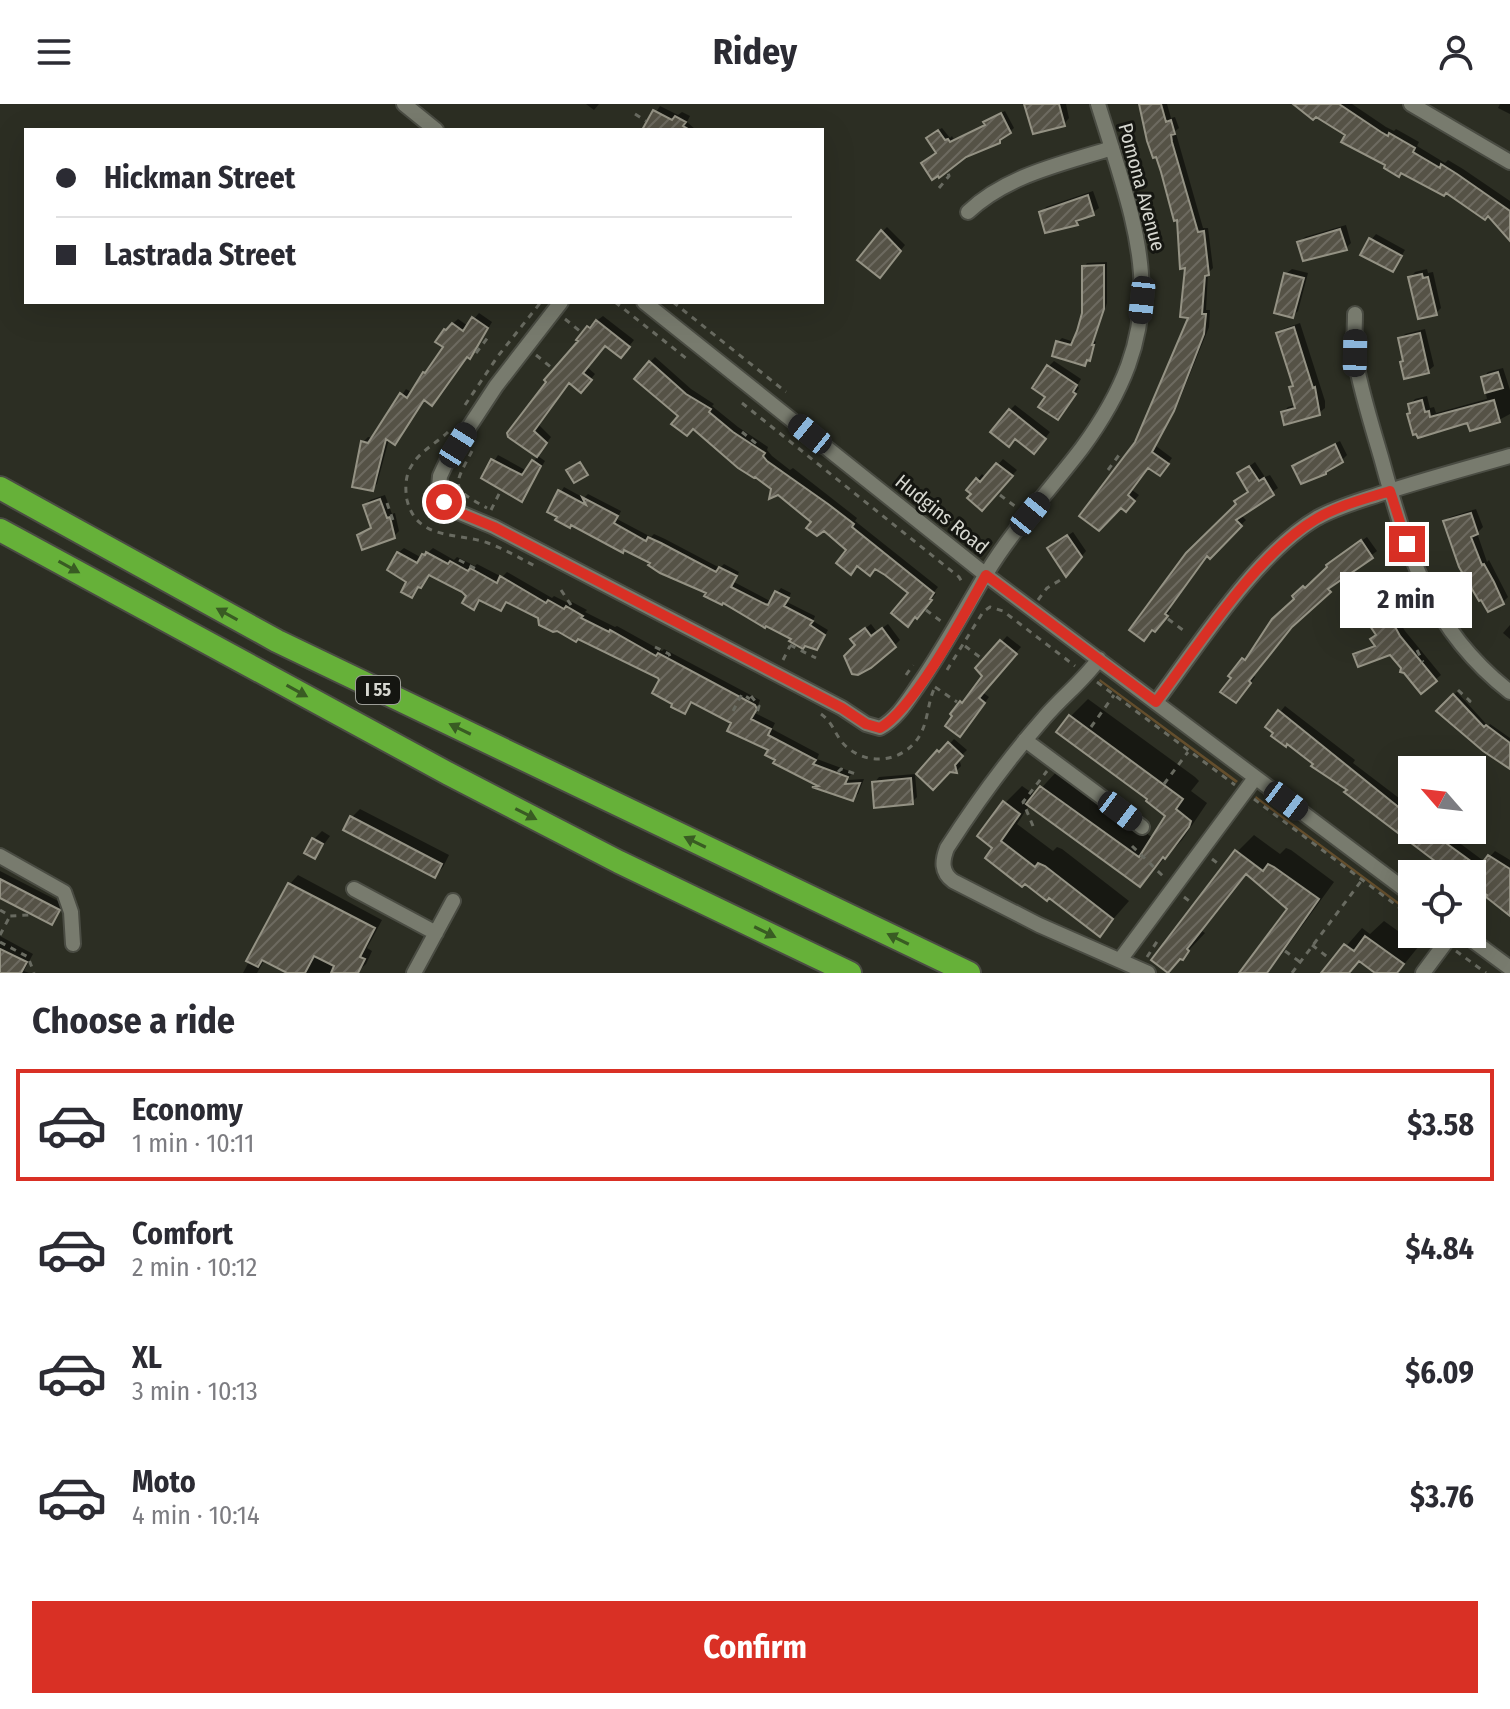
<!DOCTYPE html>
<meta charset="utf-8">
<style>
body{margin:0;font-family:"Fira Sans Condensed",sans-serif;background:#f2f2f3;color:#2b2b33;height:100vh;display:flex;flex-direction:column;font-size:30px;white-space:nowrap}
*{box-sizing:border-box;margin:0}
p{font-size:26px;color:#7c7c81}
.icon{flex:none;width:44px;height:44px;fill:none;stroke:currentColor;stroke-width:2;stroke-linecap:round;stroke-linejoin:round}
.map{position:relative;height:869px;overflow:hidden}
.sheet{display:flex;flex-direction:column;background:#fff;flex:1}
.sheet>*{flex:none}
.guide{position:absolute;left:24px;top:24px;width:800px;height:176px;border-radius:0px;box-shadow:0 8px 32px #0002;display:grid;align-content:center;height:176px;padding:0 32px;background:#fff}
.needle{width:52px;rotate:298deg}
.controls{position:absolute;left:1398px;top:652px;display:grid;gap:16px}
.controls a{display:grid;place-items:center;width:88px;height:88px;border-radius:0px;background:#fff;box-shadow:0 8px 32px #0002;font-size:40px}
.end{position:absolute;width:36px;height:36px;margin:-18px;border:10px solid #d93025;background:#fff;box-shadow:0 0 0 4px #fff}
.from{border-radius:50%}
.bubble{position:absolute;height:56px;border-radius:0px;background:#fff;box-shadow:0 8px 32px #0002;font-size:26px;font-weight:700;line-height:56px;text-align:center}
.car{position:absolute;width:24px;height:48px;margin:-24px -12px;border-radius:10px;box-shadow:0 0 6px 2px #0007;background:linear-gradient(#222 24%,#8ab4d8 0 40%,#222 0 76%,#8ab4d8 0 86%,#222 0)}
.guide b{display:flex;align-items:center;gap:28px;height:76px;font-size:30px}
.guide b+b{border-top:2px solid #e1e1e2}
.guide i{width:20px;height:20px;background:#2b2b33}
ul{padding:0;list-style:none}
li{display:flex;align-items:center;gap:24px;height:112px;margin:0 16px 12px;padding:0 16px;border:4px solid transparent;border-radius:0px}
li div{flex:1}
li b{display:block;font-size:30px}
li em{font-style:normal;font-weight:700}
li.selected{border-color:#d93025}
li>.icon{width:72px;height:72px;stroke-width:1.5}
h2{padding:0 32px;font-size:36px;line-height:96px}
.cta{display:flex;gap:16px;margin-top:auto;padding:16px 32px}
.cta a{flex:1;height:92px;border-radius:0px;background:#d93025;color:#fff;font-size:32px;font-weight:700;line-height:92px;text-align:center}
header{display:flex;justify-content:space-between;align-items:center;height:104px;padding:0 32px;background:#fff;font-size:36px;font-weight:700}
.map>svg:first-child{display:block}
.green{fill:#644e2c}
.shadow{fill:#0007}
.building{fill:url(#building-hatch);stroke:#949284;stroke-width:2}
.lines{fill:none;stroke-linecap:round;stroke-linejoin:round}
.minor-casing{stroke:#4a4c43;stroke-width:18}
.highway-casing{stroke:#4a4c43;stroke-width:26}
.path{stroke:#696b61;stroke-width:3;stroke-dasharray:6 6;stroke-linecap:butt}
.minor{stroke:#787b6e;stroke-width:14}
.highway{stroke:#66b139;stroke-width:22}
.oneway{fill:#395c23}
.route{stroke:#d93025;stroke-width:10}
.labels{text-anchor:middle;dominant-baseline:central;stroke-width:6;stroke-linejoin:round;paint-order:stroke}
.shield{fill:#151611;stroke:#9c9d97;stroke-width:2}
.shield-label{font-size:18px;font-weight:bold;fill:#d6d7d0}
.street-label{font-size:20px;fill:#d6d7d0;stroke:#151611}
</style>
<header><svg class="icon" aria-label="menu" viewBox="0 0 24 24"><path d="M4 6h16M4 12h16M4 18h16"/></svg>Ridey<svg class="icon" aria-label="person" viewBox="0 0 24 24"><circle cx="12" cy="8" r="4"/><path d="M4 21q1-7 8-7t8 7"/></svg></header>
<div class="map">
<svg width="1510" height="869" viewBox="0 0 1510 869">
<defs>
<pattern id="building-hatch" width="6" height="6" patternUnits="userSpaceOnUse" patternTransform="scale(2)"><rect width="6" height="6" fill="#555246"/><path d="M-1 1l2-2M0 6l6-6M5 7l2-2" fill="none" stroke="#6d6a60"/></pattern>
</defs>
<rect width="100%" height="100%" fill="#2c2e23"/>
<!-- green -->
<path class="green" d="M1100 575 1238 677 1236 679 1099 577Z
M1256 692 1412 808V811L1255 694Z"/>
<!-- shadow -->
<path class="shadow" d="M586 0H599L594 6Z
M1029 0H1066L1069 14 1064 20Z
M1138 0H1167L1171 14 1175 13 1179 24 1175 27 1177 33 1203 124H1208L1213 164 1208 169 1206 206H1210L1209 223 1178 300 1156 342 1172 354 1164 365 1149 362 1132 386 1139 391 1131 401 1121 402 1137 339 1191 212 1187 162 1179 114 1141 3 1139 4Z
M1297 0H1352L1386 23 1394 27 1396 25 1419 38 1417 42 1445 59 1448 56 1463 65 1510 97V135L1489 110 1388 60 1348 31Z
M1500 0H1510V10L1498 4Z
M660 2 678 11 682 8 690 12 687 18 696 26H645Z
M1005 7 1014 24 999 37 938 48 932 30 942 24 950 34 952 32 954 36 986 20 989 15Z
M1093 87 1099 104 1077 119 1041 109 1046 103Z
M1346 121 1351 139 1346 144 1299 139 1305 133Z
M887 123 905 141 885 166 882 128Z
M1376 130 1405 146 1393 166 1371 136Z
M1107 158V199L1094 237 1096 238 1084 260 1058 238 1062 234 1074 238 1084 210V163L1087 159Z
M1292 165 1308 169 1298 207 1293 212 1286 170Z
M1427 165 1428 169 1433 168 1441 204 1436 209 1410 174 1415 168Z
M479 209 492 218 475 247 468 251 442 290 425 295 400 333 395 339 389 335 377 380 372 385 363 338 368 333 374 334 406 285 413 289 446 243V226L458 215 468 222Z
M603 212 634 236 626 246 606 240 587 263 595 270 586 281 570 277 539 321 551 333 542 345 510 331 588 223Z
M1300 219 1325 297V304L1319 309 1283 308 1288 303 1296 301 1291 284 1294 281 1278 230 1283 225Z
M1425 225 1434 262 1428 267 1405 255 1400 235 1405 230Z
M655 253 691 285 714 300 712 302 738 323 768 343 767 346 772 352 790 366 793 364 857 414 855 417 938 483 934 488 936 490 908 520 911 488 849 445 681 311 650 258Z
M1054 257 1081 275 1077 282 1079 284 1062 308 1048 292V263Z
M1503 264 1510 286V310L1499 316H1469L1419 332 1410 301 1415 295 1427 292 1430 304 1434 303 1436 309 1487 295 1483 274 1488 268Z
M1015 301 1050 328 1039 342 1016 333 1010 306Z
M1340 337 1347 351 1342 356 1295 362 1300 357Z
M498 351 527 367 538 352 545 357 522 396 484 373Z
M1003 355 1017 366 982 404 977 376 982 370 986 374Z
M1255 358 1265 373 1270 371 1278 384 1240 410 1246 416 1210 452 1208 450 1169 503 1171 506 1160 520 1153 524 1238 400 1236 397 1250 387 1239 370Z
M564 383 584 394 588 390 621 407 617 415 651 433 654 430 665 435 720 464 724 460 739 468 734 478 770 497 781 484 791 489 787 498 815 512 813 517 828 526 821 539 817 544 805 540 652 458 549 407Z
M385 391 392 410 395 409 399 427 394 432H359L373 422 365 401 370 396Z
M1476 405 1483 423 1477 429 1487 458 1489 456 1508 493 1503 498 1445 418 1450 413Z
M1073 428 1086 447 1071 465 1050 444Z
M1367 433 1377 447 1333 480 1334 481 1296 517 1253 571 1255 573 1241 592 1244 555 1250 551 1297 495 1295 492 1310 478 1311 480 1334 456Z
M404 444 422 454 433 444 454 456 457 453 475 462 477 460 502 473 507 468 552 494 554 492 570 500 572 498 587 506 585 508 615 523 617 522 662 547 664 545 760 596 755 609 775 619 772 625 819 650 817 655 852 668 848 676 864 675 858 690 853 695 816 682 818 680 734 618 693 597 685 608 659 572 508 496 501 505 481 495 474 503 469 492 430 469 411 492 409 477 398 449Z
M1385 494 1400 513 1398 515 1405 527 1441 571 1421 587 1391 549 1356 551 1361 546 1376 540 1378 530 1369 505Z
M871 520 877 528 888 520 900 536 895 541 858 530Z
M1510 521V535L1503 529Z
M1007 532 1021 543 982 588 989 593 965 625 961 599 985 572 978 564Z
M1457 588 1488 622 1490 620 1510 634V663L1451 593Z
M1088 595 1195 673 1199 677 1191 687 1207 699 1182 736 1140 780 1030 700 1017 720 1053 747 1057 743 1062 745 1129 797 1100 830 995 743 1005 699 1022 682 1035 691 1058 666 1153 734 1168 712 1071 612Z
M1285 602 1355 656 1353 659 1412 704V726H1442L1485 758 1495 747 1510 756V808L1472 778V770H1455L1268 623Z
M954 635 967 646 959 654 961 662 956 667 918 670 944 642 946 644Z
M915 670 917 693 912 698 874 679 879 673Z
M360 705 449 751 443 763 435 772 352 713Z
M322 727 330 732 315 753 314 735Z
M1254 731 1280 750 1286 744 1291 746 1334 778 1268 869H1241L1290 804 1248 769 1202 827 1205 829 1169 867 1237 748Z
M0 767 64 800 57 813 52 819 0 792Z
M298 771 382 816 367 844 372 847 366 860 357 868 291 869 265 855 257 869H243L290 780Z
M1384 817 1419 842 1397 869H1381L1360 856 1349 869H1323L1362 824 1370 830Z
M0 832 33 850 24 867 29 869H0Z"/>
<!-- building -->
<path class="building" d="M1024 0H1059L1065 22 1033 30Z
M1139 0H1161L1166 18 1171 16 1175 30 1171 31 1172 38 1198 128 1204 127 1209 171 1205 172 1202 210H1206L1204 230 1174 307 1152 348 1169 360 1160 372 1148 364 1128 391 1135 397 1126 408 1121 404 1099 427 1079 412 1135 338 1188 214 1180 213 1185 164 1180 165 1177 116 1174 117 1161 68 1156 53 1153 54 1147 37Z
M1293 0H1339L1381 28 1388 32 1389 29 1415 44 1413 48 1440 64 1441 60 1457 70 1510 107V137L1488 112 1485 116 1446 89 1444 92 1401 69 1399 73 1384 64 1385 61 1341 38 1345 31 1316 13 1313 16Z
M653 6 672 16 675 12 686 18 683 22 690 26H642Z
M1001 9 1011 29 1000 36V39L966 53 939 74 938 72 932 76 921 59 936 49 926 34 938 26 945 36 948 35 950 38 985 21 983 18Z
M1088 91 1094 111 1076 117 1078 121 1045 129 1039 108Z
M1340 125 1347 146 1303 157 1297 138Z
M881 126 901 147 880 174 857 156Z
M1369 134 1402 152 1393 168 1360 151Z
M1104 161V205L1092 241H1094L1090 257 1087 256 1085 262 1052 252 1056 237 1071 241 1077 227 1082 209V162Z
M1284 169 1304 174 1293 214 1274 209Z
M1422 170 1423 174 1428 173 1437 211 1418 215 1408 173Z
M472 213 488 224 470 255 467 253 432 302 424 296 395 341 386 335 373 387 352 383 361 337 368 339 400 289 407 294 423 268 425 269 443 243 435 238 444 225 446 226 452 219 463 227Z
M596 216 630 243 621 254 605 242 583 269 592 276 581 289 569 279 534 327 547 339 537 353 508 333 507 329 546 278 544 276 578 237 576 236 587 222 590 224Z
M1294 223 1313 284 1315 283 1320 311 1284 321 1281 308 1295 304 1289 283 1293 282 1276 229Z
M1420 229 1429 269 1404 275 1400 258 1403 257 1398 234Z
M649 257 686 290 711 305 709 308 733 328 765 349 763 352 767 357 828 400 854 420 852 423 934 489 930 495 932 496 917 515 915 513 908 523 891 509 908 489 885 471 875 465 870 472 857 462 851 471 836 459 846 446 824 427 817 432 806 424 811 418 778 391 769 395 771 385 755 373 754 374 738 364 693 325 687 332 671 320 678 312 634 275Z
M1047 261 1077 281 1073 288 1076 290 1058 316 1038 303 1045 293 1032 284Z
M1498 268 1503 284 1485 289 1481 273Z
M1422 296 1425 308 1429 307 1430 313 1494 296 1500 318 1470 327 1467 319 1418 334 1416 330 1413 331 1407 310 1410 309 1408 300Z
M1009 305 1046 335 1034 350 1015 335 1009 343 990 328Z
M1335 340 1343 358 1326 368V370L1301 380 1292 362Z
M491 355 522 371 532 356 541 362 522 398 481 374Z
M580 358 588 371 574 379 566 366Z
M996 359 1013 372 982 407 967 394 971 390 966 386 976 374 980 378Z
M1249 362 1259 377 1264 374 1274 391 1236 416 1242 422 1210 455 1207 452 1165 510 1168 512 1155 528 1152 526 1144 537 1129 526 1186 449 1236 400 1234 397 1248 388 1237 369Z
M558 386 586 401 582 393 618 412 614 419 646 437 648 433 661 439 716 468 719 463 737 472 731 483 765 500 768 501 775 487 789 494 784 502 813 517 810 521 825 531 817 546 805 542 803 545 789 537 791 535 766 522 765 524 723 499 722 501 704 492 706 489 660 469 648 461 650 459 624 446 623 449 571 421 570 424 555 416 557 413 547 408Z
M380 395 387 414 390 413 395 434 362 446 357 431 371 424 363 401Z
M1471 409 1478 430 1471 433 1482 461 1484 460 1494 478 1504 500 1488 508 1481 496 1479 497 1459 463 1443 417Z
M1067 431 1082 453 1066 473 1047 444Z
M1361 436 1373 454 1328 485 1331 488 1292 523 1249 577 1251 579 1236 599 1220 588 1231 574 1228 572 1242 554 1245 556 1272 515 1294 495 1292 492 1303 482 1305 484 1327 463 1326 461Z
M397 448 417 459 422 450 425 451 426 448 448 460 450 457 468 467 470 464 497 479 500 472 546 499 548 496 564 505 566 502 583 512 581 514 609 528 610 526 656 552 658 549 755 601 757 605 751 615 771 625 768 631 816 656 813 660 848 673 845 680 860 679 853 697 812 683 818 682 773 659 775 656 765 651 768 646 727 627 731 619 691 598 685 610 671 603 672 600 652 589 659 576 658 574 578 535 576 538 557 527 553 528 539 521 538 514 506 498 501 507 479 496 474 506 462 499 466 492 462 488 429 471 421 484 418 483 412 494 401 488 406 478 387 466Z
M1379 498 1396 519 1394 521 1400 532 1437 577 1421 590 1404 569 1400 568 1401 564 1390 551 1358 563 1353 550 1375 542 1370 535 1376 531 1362 510Z
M865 524 871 532 882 524 896 543 871 564 858 571 852 570 844 552 855 541 850 535Z
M1000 536 1017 550 979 594 985 599 960 633 945 622 952 612 950 610 960 597 962 599 982 572 975 564Z
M1453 590 1484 623 1486 621 1510 639V665L1483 647 1436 607Z
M1278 606 1412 714V726H1428L1479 763 1488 751 1510 765V812L1486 793 1487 791 1478 785 1480 783 1472 777V770H1452L1344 688 1347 686 1311 662 1313 660 1287 640 1286 643 1271 632 1273 629 1265 623Z
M1069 611 1183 695 1176 705 1191 717 1189 723 1165 755 1163 753 1140 783 1026 700 1040 682 1139 753 1165 712 1146 697 1147 695 1056 628Z
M948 638 963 652 955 661 957 669 950 668 933 686 916 670 937 646 939 648Z
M911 674 913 700 874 704 872 678Z
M1003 697 1020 710 1001 737 1035 763 1038 759 1045 762 1113 815 1100 833 1049 794 1047 797 1025 780 1022 783 985 754 992 744 977 732Z
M350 712 442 760 435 774 343 726Z
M312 734 323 740 315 755 304 749Z
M1235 746 1263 767 1268 760 1274 763 1319 795 1267 869H1239L1287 805 1246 770 1187 845 1189 847 1183 856 1180 855 1168 869 1151 856Z
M0 775 60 806 52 821 0 794Z
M288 779 375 824 360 853 365 855 358 869H331L334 862 314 852 305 869H287L262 856 258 863 246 857Z
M1365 832 1404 860 1397 869H1375L1359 857 1349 869H1321L1344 840 1354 847Z
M0 845 27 858 21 869H0Z"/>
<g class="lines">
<defs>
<path id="minor" d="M404 0 436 26
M1411 0 1510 58
M968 108C1007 71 1062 60 1112 44
M561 198 496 282 448 355 440 372 439 383 444 398 453 406 494 423 842 604 866 620 880 624C898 614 908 596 920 579 944 544 964 507 986 470 1013 425 1050 386 1082 344 1176 216 1141 138 1098 0
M644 198 986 471 1412 791
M1355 210C1355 226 1353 243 1356 259 1362 291 1372 322 1381 353 1407 448 1429 525 1510 588
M1099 555C1082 578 1062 593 1044 614 1009 654 976 699 947 744 942 757 941 768 953 777L1039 821 1148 869
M1156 598C1198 542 1257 449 1317 414 1337 403 1359 397 1380 390 1423 376 1467 364 1510 352
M1025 636 1142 723
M0 752 64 788 71 808 73 840
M354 785 436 829
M1464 830 1510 864
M1120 856 1255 674
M414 869 453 797
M1423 869 1452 830"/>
<path id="highway" d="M0 384 277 537 969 869
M0 426 449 670 619 758 850 869"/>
</defs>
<!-- minor casing -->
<use href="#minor" class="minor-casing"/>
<!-- highway casing -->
<use href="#highway" class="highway-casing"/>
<!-- path -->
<path class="path" d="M635 10 646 17
M939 84 949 72 948 69
M615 198 687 255
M673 198 786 288
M565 215 581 228
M476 249 489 232
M536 251 552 264
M742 299 959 473 963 480
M465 301 498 252 541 198
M448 328C437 339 420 347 412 361 405 371 405 385 407 396 417 437 457 428 488 439 505 445 521 455 537 463
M742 328 758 341
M472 347C453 383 450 384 487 404
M1108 366 1122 347
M1000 391 1016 403
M387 399 394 419
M491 406 500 388
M946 415 975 440H985L992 433
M459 456 478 466
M561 486 573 504
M1038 496 1047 484 1062 475
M926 506 942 518
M1168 515 1187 529
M790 541 816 554
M965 542 981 554
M655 543 669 550 671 555
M1417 546 1423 558
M783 556 790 542
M947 566 983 508 990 503 1003 507 1075 562
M906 571 913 561
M1097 578 1235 681
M935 583 957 598
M1458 586 1470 597 1467 601
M751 592 759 602 756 612
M733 607 742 590 750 595
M821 610C835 620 835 634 848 644 872 664 909 656 922 627 928 614 928 599 934 585
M1091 623 1114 591
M838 668 841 665 856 670
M1164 680 1188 648
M1254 695 1412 813
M1033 722 1023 698 1047 667
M1132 742 1164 773
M1212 755 1221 762
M1184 793 1193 800
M0 806 10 812 29 811
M0 831 10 812
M0 838 28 853 34 869
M1312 841 1330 855
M1285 847 1300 858
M1456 847 1486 869
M1147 853 1160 833
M1292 869 1362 776"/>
<!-- minor -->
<use href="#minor" class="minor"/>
<!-- highway -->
<use href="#highway" class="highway"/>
</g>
<!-- one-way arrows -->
<defs><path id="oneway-solid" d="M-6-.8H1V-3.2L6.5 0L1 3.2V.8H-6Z" transform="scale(2)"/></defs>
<g class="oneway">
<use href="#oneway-solid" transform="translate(69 463) rotate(29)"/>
<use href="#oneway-solid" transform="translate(227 510) rotate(-151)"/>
<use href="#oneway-solid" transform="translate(297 587) rotate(29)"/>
<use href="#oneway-solid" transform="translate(460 625) rotate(-154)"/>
<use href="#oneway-solid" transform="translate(526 710) rotate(27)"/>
<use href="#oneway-solid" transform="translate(695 738) rotate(-154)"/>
<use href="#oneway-solid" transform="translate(765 828) rotate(26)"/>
<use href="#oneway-solid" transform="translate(898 835) rotate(-154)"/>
</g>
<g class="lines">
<!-- route -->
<path class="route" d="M444 398 453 406 494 423 842 604 866 620 880 624C915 604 965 509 986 471L1156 598C1200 540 1254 452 1316 415 1339 401 1365 395 1390 387L1407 440"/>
</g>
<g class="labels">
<!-- shield labels -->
<rect class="shield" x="356" y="572" width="44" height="28" rx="6"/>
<g class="shield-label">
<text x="378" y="586">I 55</text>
</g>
<!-- street labels -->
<g class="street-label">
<text transform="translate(1142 83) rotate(75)">Pomona Avenue</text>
<text transform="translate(942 410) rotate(39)">Hudgins Road</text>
</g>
</g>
</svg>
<div class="controls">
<a><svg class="needle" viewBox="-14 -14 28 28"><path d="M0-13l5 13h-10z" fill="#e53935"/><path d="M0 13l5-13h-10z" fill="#7c7c81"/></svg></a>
<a><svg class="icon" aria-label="locate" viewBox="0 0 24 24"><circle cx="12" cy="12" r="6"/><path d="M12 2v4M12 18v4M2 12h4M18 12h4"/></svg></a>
</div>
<i class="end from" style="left:444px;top:398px"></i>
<i class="end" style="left:1407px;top:440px"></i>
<div class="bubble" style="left:1340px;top:468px;width:132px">2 min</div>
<i class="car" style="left:1142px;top:196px;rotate:186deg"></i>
<i class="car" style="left:1355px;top:249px;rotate:1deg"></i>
<i class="car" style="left:810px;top:330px;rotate:309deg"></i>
<i class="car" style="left:458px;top:341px;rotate:32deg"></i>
<i class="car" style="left:1030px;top:410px;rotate:39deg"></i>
<i class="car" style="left:1286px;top:697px;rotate:127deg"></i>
<i class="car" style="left:1120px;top:707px;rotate:127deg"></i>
<div class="guide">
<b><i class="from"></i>Hickman Street</b>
<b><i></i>Lastrada Street</b>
</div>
</div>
<section class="sheet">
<h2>Choose a ride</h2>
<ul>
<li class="selected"><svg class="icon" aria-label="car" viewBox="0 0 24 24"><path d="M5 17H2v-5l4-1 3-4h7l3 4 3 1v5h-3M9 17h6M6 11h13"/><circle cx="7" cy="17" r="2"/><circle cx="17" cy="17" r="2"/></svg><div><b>Economy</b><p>1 min · 10:11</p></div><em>$3.58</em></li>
<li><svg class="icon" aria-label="car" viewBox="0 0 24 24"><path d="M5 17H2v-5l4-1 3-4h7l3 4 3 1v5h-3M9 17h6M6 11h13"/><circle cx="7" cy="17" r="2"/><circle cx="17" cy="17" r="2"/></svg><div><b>Comfort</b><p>2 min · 10:12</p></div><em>$4.84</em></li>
<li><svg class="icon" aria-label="car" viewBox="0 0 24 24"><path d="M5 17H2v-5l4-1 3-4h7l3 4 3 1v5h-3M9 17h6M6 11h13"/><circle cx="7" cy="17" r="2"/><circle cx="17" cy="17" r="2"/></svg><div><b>XL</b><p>3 min · 10:13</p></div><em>$6.09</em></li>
<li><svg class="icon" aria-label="car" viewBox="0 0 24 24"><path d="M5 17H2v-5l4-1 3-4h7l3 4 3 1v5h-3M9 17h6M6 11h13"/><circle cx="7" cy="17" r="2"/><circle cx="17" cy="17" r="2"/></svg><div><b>Moto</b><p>4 min · 10:14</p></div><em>$3.76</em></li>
</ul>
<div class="cta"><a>Confirm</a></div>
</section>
